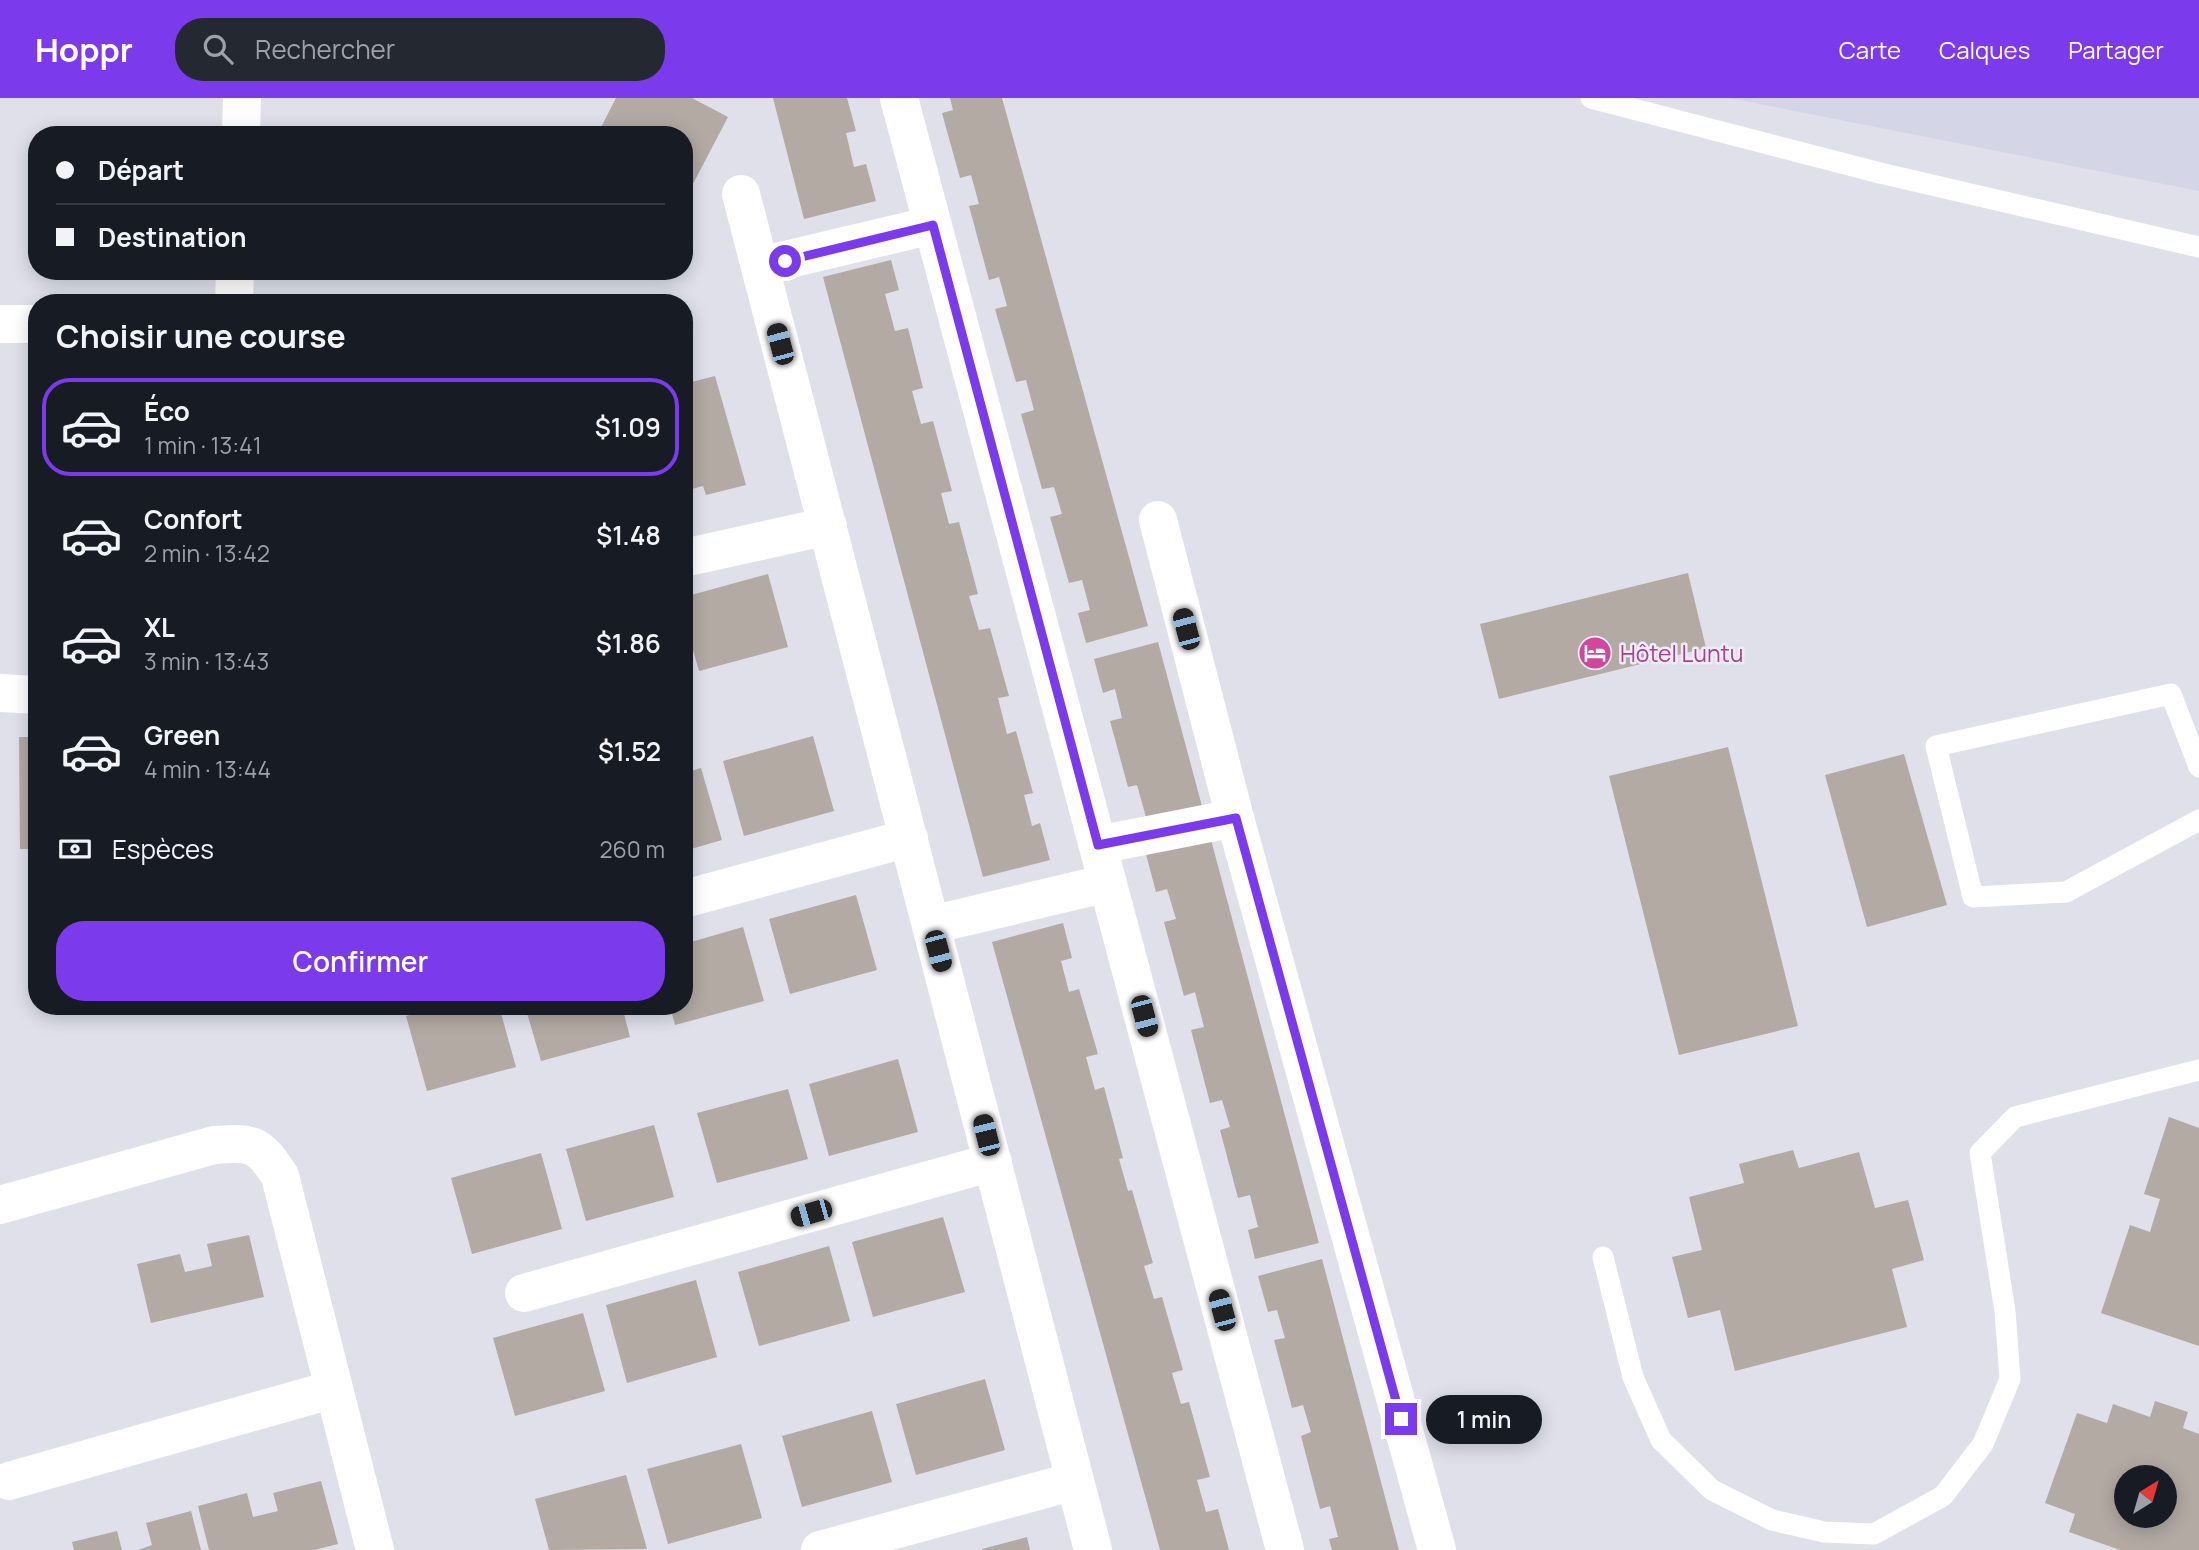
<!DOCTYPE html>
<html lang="fr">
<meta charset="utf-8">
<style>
body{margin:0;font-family:Manrope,sans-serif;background:#242831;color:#f1f3f6;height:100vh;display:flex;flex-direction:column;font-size:26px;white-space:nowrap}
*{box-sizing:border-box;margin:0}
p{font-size:23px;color:#9ea1a6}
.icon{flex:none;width:38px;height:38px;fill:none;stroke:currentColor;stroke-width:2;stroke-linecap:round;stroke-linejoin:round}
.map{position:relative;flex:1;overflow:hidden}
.side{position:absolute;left:28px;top:196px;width:665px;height:721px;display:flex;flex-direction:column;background:#171b24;border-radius:28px;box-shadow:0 4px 18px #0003}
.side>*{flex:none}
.guide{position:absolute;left:28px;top:28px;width:665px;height:154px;border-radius:28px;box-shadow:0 4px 18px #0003;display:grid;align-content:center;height:154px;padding:0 28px;background:#171b24}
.needle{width:46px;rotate:37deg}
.fabs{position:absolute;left:2114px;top:1367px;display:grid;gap:14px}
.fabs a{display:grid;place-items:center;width:63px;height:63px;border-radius:50%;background:#171b24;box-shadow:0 4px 18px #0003;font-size:35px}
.end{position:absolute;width:32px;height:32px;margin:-16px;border:9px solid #7c3aed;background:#fff;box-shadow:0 0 0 4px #fff}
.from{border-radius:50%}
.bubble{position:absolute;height:49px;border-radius:24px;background:#171b24;box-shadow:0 4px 18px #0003;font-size:23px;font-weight:600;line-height:49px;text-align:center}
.car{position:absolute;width:21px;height:42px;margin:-21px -10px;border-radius:9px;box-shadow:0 0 5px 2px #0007;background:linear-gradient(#222 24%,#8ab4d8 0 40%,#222 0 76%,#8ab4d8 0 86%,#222 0)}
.guide b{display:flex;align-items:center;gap:24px;height:66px;font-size:26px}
.guide b+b{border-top:2px solid #363941}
.guide i{width:18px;height:18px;background:#f1f3f6}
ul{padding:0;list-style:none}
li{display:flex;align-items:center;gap:21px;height:98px;margin:0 14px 10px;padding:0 14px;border:4px solid transparent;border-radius:28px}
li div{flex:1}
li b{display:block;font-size:26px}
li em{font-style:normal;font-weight:600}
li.on{border-color:#7c3aed}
li>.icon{width:63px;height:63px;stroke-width:1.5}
h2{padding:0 28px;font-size:32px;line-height:84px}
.pay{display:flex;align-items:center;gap:18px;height:77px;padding:0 28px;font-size:26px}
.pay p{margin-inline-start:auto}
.action{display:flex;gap:14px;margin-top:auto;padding:14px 28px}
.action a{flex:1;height:80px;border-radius:28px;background:#7c3aed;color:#fff;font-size:28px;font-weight:600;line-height:80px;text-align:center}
header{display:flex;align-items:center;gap:42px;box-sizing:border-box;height:98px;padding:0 35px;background:#7c3aed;color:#fff}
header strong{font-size:33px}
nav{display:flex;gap:38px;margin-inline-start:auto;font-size:24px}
.search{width:490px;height:63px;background:#242831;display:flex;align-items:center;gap:18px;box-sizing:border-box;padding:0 24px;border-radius:28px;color:#9ea1a6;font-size:26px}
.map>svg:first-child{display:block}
.built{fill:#d4d6e7}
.building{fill:#b2aaa3;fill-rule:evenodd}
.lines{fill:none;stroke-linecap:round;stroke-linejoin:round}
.lane{stroke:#fff;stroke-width:21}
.street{stroke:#fff;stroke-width:38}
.route{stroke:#7c3aed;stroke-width:9}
.labels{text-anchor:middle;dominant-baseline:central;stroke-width:5;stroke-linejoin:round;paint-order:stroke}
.hotel-label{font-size:23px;fill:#b23c85;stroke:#ecedf8;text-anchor:start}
</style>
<header>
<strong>Hoppr</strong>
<div class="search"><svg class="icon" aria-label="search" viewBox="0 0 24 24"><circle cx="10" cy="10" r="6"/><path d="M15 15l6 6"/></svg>Rechercher</div>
<nav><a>Carte</a><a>Calques</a><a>Partager</a></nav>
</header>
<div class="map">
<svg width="2199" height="1452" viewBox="0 0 2199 1452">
<rect width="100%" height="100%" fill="#dfe0ea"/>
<!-- built -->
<path class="built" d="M1729 0H2199V93Z"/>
<!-- building -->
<path class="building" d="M616 0H692L728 19 684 103V37H597Z
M773 0H847L856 33 846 35 854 69 866 66 876 103 804 121Z
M950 0H1002L1148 528 1086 545 1078 515 1090 512 1082 482 1069 485 1050 419 1062 416 1054 389 1042 391 1021 316 1034 312 1026 282 1016 284 995 211 1007 208 999 179 989 182 969 108 979 106 971 77 960 80 942 15 953 12Z
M891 162 899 192 885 196 895 233 908 230 923 290 912 293 921 326 933 323 952 393 941 395 949 426 959 424 978 496 969 498 979 532 990 530 1009 598 998 600 1007 636 1016 633 1033 695 1024 697 1032 728 1040 725 1050 762 983 779 823 179Z
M715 278 746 387 706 397 703 388 684 393V286Z
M1688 475 1706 550 1499 601 1480 526Z
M768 476 788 549 699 573 684 520V499Z
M1158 544 1319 1145 1255 1161 1248 1132 1258 1129 1250 1097 1238 1100 1220 1032 1230 1029 1222 1002 1210 1005 1191 932 1204 929 1195 894 1184 898 1164 824 1176 821 1167 791 1156 794 1137 722 1146 719 1137 687 1128 689 1110 623 1122 620 1115 591 1103 595 1094 561Z
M813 638 834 713 744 738 723 663Z
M19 639H37V751H20Z
M1728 649 1798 928 1679 957 1609 678Z
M1904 656 1947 807 1867 829 1825 677Z
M701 670 722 742 684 753V675Z
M856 797 877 872 790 896 769 821Z
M1063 825 1072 860 1061 863 1069 894 1079 891 1098 956 1086 959 1095 992 1104 989 1123 1060 1119 1061 1128 1093 1132 1092 1153 1165 1144 1168 1154 1201 1162 1199 1183 1272 1172 1275 1181 1306 1189 1304 1210 1379 1197 1382 1206 1414 1218 1411 1229 1452H1160L992 844Z
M743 829 764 903 675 927 670 908H684V846Z
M441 908H499L516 969 427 993 406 918Z
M525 908H622L630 939 541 963Z
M898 961 918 1034 829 1058 809 986Z
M788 991 808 1061 717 1085 697 1015Z
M2169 1019 2199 1030V1248L2101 1215 2130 1127 2150 1134 2160 1101 2144 1096Z
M654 1027 674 1099 586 1123 566 1051Z
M1793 1052 1799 1070 1859 1054 1875 1110 1908 1102 1924 1162 1892 1171 1907 1229 1735 1273 1720 1212 1688 1220 1672 1159 1702 1152 1689 1099 1744 1085 1739 1066Z
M541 1055 562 1131 472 1156 451 1080Z
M943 1119 965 1194 873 1219 852 1144Z
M249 1137 264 1199 151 1225 137 1166 180 1156 185 1174 212 1168 207 1146Z
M829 1148 850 1223 759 1248 738 1174Z
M1322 1161 1399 1452H1332L1329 1441 1338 1439 1330 1408 1320 1411 1301 1338 1311 1334 1303 1307 1292 1310 1274 1242 1285 1240 1277 1212 1268 1214 1258 1178Z
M696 1182 717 1259 627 1285 606 1207Z
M583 1215 605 1293 515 1318 493 1240Z
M985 1281 1005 1352 916 1377 896 1306Z
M2155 1303 2188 1314 2183 1330 2199 1336V1452H2120L2069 1434 2075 1416 2045 1405 2077 1315 2107 1325 2113 1306 2150 1319ZM2126 1379H2165V1418H2126Z
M872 1313 892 1384 802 1409 782 1338Z
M741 1346 762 1420 668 1446 647 1371Z
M626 1377 647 1451 549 1452 535 1401Z
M321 1383 338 1446 314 1452H209L198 1408 247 1395 253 1419 278 1413 273 1395Z
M191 1413 201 1452H138L152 1447 146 1425Z
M117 1433 122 1452H74L72 1444Z
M1027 1439 1030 1452H982V1451Z"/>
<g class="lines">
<!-- lane -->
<path class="lane" d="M1591 0 1880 75 2199 149
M2199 669 2171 596 1936 648 1973 799 2066 794 2199 722
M1603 1159 1633 1279 1661 1342 1712 1392 1772 1422 1824 1434 1874 1436 1943 1398 1983 1346 2010 1281 2005 1213 1980 1055 2015 1019 2199 972"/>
<!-- street -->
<path class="street" d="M899 0 1285 1452
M241 37 242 0
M741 96 1093 1452
M760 168 933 127
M234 205 235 173
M0 226H37
M1158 422 1235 720 1437 1452
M684 460 828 428
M0 595 37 597
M1098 747 1235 720
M684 801 909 740
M931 827 1108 785
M0 1107 214 1047C252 1044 259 1045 280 1078L375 1452
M524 1195 993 1064
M9 1383 334 1291
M820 1452 1075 1383"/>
</g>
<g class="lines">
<!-- route -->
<path class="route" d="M785 163 933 127 1098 747 1236 720 1401 1321"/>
</g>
<!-- icons -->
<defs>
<symbol id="hotel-disc" viewBox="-11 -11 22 22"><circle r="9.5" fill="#d1479c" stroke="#ecedf8"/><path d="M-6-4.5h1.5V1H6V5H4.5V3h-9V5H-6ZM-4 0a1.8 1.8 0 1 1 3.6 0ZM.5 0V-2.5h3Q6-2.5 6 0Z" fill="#fff"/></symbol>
</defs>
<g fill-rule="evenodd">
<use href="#hotel-disc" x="1576" y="536" width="38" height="38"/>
</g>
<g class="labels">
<!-- hotel labels -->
<g class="hotel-label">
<text x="1620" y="555">Hôtel Luntu</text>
</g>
</g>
</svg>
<div class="fabs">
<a><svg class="needle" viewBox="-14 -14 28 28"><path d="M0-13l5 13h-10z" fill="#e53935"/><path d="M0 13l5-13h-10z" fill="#9ea1a6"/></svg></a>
</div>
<i class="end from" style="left:785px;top:163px"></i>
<i class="end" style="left:1401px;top:1321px"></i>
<div class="bubble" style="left:1426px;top:1297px;width:116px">1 min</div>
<i class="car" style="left:780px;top:246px;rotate:345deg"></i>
<i class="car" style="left:1186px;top:531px;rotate:345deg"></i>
<i class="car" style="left:938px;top:853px;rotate:165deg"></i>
<i class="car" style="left:1144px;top:918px;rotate:165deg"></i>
<i class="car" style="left:986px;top:1037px;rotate:346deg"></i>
<i class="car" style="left:811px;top:1115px;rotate:254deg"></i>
<i class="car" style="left:1222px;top:1212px;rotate:345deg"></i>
<div class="guide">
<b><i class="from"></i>Départ</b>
<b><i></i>Destination</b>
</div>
<section class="side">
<h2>Choisir une course</h2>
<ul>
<li class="on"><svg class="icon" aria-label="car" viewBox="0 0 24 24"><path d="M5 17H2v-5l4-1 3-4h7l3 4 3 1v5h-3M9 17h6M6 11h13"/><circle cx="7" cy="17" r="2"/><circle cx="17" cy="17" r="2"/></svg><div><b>Éco</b><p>1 min · 13:41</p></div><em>$1.09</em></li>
<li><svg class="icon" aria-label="car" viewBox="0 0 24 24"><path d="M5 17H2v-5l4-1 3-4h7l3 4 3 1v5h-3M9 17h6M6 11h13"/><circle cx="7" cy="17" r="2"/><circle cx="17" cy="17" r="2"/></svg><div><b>Confort</b><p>2 min · 13:42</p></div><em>$1.48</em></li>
<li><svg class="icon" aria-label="car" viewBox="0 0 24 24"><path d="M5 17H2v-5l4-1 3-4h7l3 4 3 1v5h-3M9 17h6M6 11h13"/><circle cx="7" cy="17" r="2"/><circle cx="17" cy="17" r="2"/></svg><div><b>XL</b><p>3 min · 13:43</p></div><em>$1.86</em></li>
<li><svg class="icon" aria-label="car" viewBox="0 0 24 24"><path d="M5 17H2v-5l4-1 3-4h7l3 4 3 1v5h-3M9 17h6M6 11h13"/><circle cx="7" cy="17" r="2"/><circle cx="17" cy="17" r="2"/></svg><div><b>Green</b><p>4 min · 13:44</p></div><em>$1.52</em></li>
</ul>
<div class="pay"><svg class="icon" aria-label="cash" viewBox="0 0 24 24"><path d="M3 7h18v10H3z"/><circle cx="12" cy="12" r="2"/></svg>Espèces<p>260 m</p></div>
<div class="action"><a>Confirmer</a></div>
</section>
</div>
